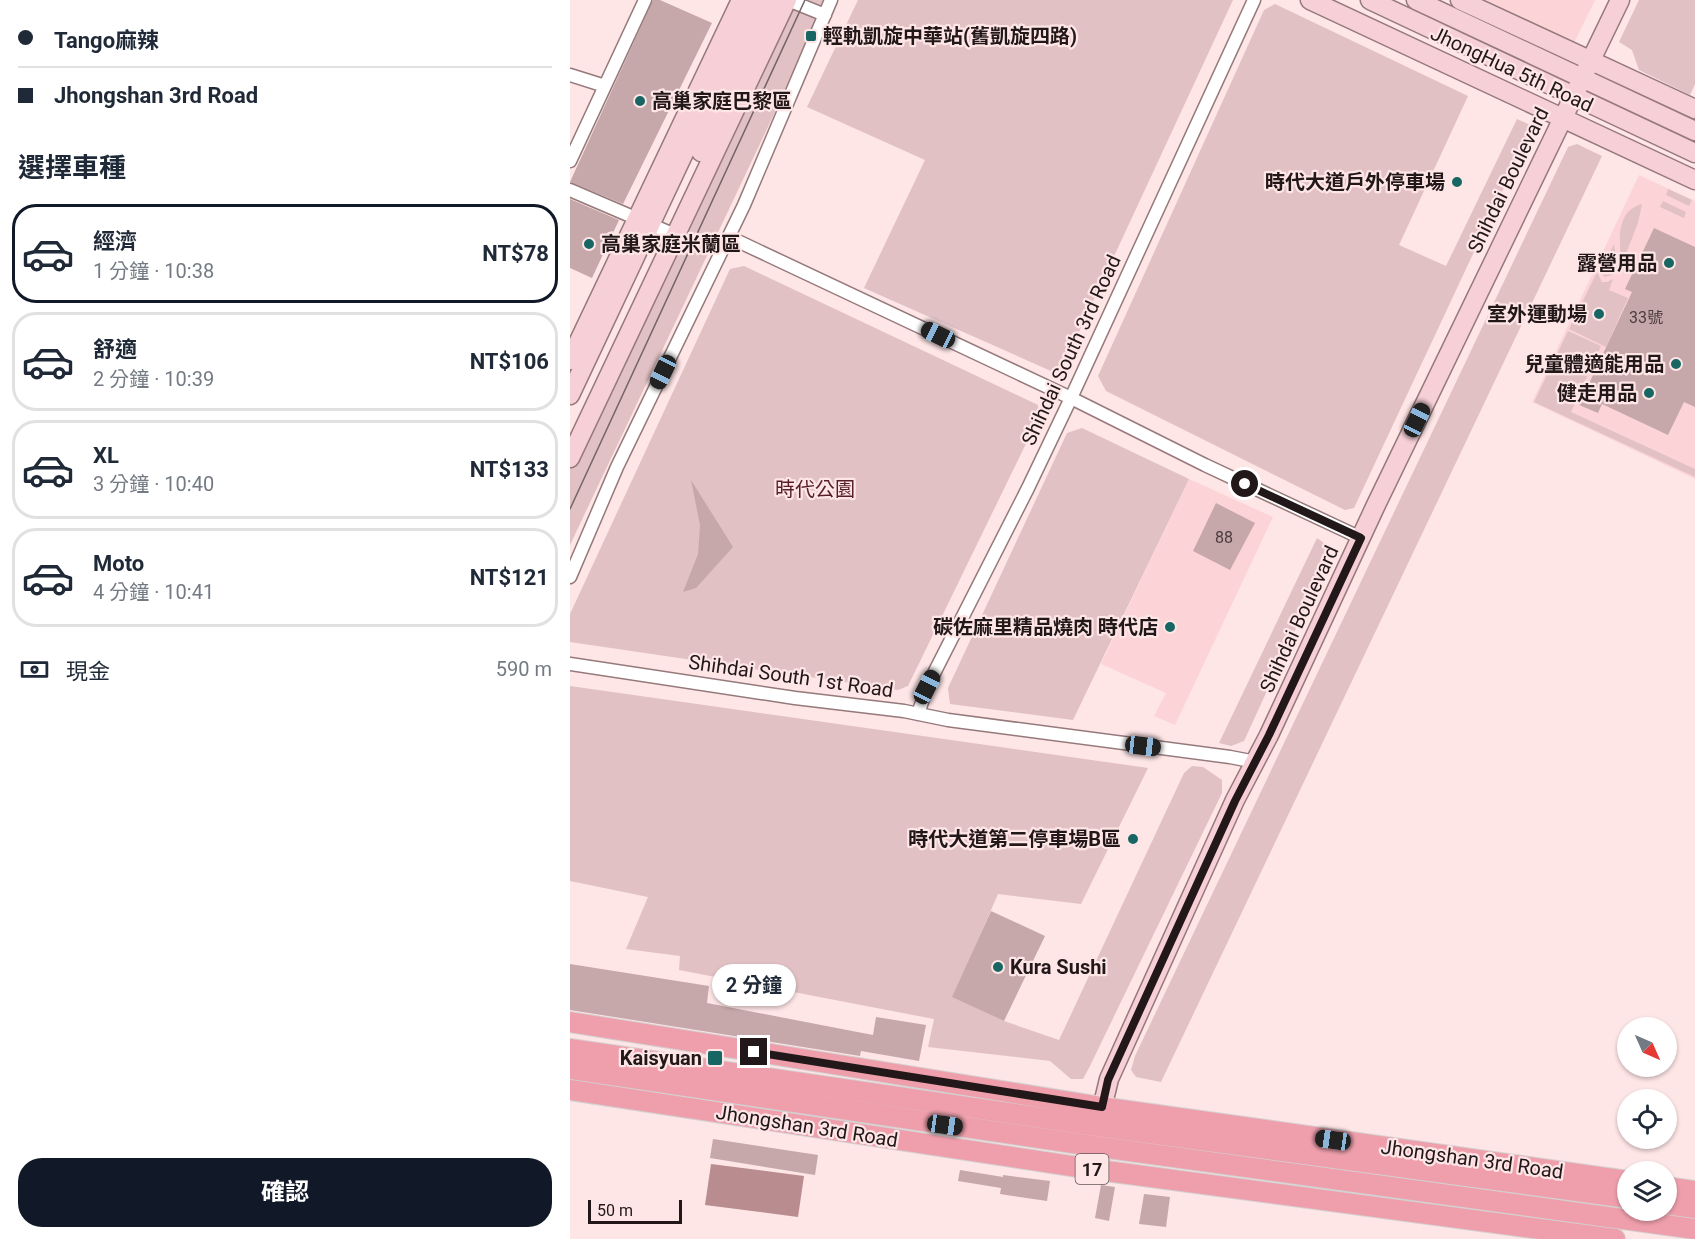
<!DOCTYPE html>
<html lang="zh-TW">
<meta charset="utf-8">
<style>
body{margin:0;font-family:Roboto,"Noto Sans TC",sans-serif;background:#f6f6f7;color:#1f2937;height:100vh;display:flex;flex-direction:column;font-size:22px;white-space:nowrap}
*{box-sizing:border-box;margin:0}
p{font-size:20px;color:#747a83}
.icon{flex:none;width:33px;height:33px;fill:none;stroke:currentColor;stroke-width:2;stroke-linecap:round;stroke-linejoin:round}
.map{position:relative;flex:1;overflow:hidden}
.details{display:flex;flex-direction:column;background:#fff;width:570px}
.details>*{flex:none}
.hud{display:grid;align-content:center;height:132px;padding:0 18px;background:#fff}
.needle{width:39px;rotate:135deg}
.tools{position:absolute;left:1047px;top:1017px;display:grid;gap:12px}
.tools a{display:grid;place-items:center;width:60px;height:60px;border-radius:50%;background:#fff;box-shadow:0 2px 4px #0004;font-size:30px}
.scale{position:absolute;left:18px;bottom:15px;width:94px;box-sizing:border-box;padding-left:6px;border:3px solid #221819;border-top:0;font-size:16px;line-height:21px;white-space:nowrap;color:#221819;-webkit-text-stroke:4px #fee5e6;paint-order:stroke}
.end{position:absolute;width:27px;height:27px;margin:-14px;border:8px solid #221819;background:#fff;box-shadow:0 0 0 3px #fff}
.from{border-radius:50%}
.bubble{position:absolute;height:42px;border-radius:21px;background:#fff;box-shadow:0 2px 4px #0004;font-size:20px;font-weight:700;line-height:42px;text-align:center}
.car{position:absolute;width:18px;height:36px;margin:-18px -9px;border-radius:8px;box-shadow:0 0 4px 2px #0007;background:linear-gradient(#222 24%,#8ab4d8 0 40%,#222 0 76%,#8ab4d8 0 86%,#222 0)}
.hud b{display:flex;align-items:center;gap:21px;height:57px;font-size:22px}
.hud b+b{border-top:2px solid #e0e1e3}
.hud i{width:15px;height:15px;background:#1f2937}
ul{padding:0;list-style:none}
li{display:flex;align-items:center;gap:18px;height:99px;margin:0 12px 9px;padding:0 6px;border:3px solid #e0e1e3;border-radius:24px}
li div{flex:1}
li b{display:block;font-size:22px}
li em{font-style:normal;font-weight:700}
li.active{border-color:#111827}
li>.icon{width:54px;height:54px;stroke-width:1.5}
h2{padding:0 18px;font-size:27px;line-height:72px}
.pay{display:flex;align-items:center;gap:15px;height:66px;padding:0 18px;font-size:22px}
.pay p{margin-inline-start:auto}
.cta{display:flex;gap:12px;margin-top:auto;padding:12px 18px}
.cta a{flex:1;height:69px;border-radius:24px;background:#111827;color:#fff;font-size:24px;font-weight:700;line-height:69px;text-align:center}
main{display:flex;flex:1;min-height:0}
.map>svg:first-child{display:block}
.built{fill:#fcd3d7}
.green{fill:#e1c1c4}
.water{fill:#b98c90}
.building{fill:#c6a8aa}
.lines{fill:none;stroke-linecap:round;stroke-linejoin:round}
.street-casing{stroke:#95797b;stroke-width:15}
.secondary-casing{stroke:#95797b;stroke-width:21}
.primary-casing{stroke:#d3d1d1;stroke-width:22}
.street{stroke:#fff;stroke-width:12}
.secondary{stroke:#f7cfd6;stroke-width:18}
.primary{stroke:#ef9fac;stroke-width:20}
.tram{stroke:#736465;stroke-width:1.5}
.route{stroke:#221819;stroke-width:8}
.poi-dot{fill:#186664;stroke:#fee5e6;stroke-width:2}
.labels{text-anchor:middle;dominant-baseline:central;stroke-width:4.5;stroke-linejoin:round;paint-order:stroke}
.number-label{font-size:16px;fill:#4b3c3d}
.shield{fill:#fee5e6;stroke:#645656;stroke-width:1.5}
.shield-label{font-size:18px;font-weight:bold;fill:#221819}
.poi-label{font-size:20px;font-weight:bold;fill:#221819;stroke:#fee5e6;text-anchor:end}
.street-label{font-size:20px;fill:#221819;stroke:#fee5e6}
.park-label{font-size:20px;fill:#571e28;stroke:#fee5e6}
</style>
<main>
<section class="details">
<div class="hud">
<b><i class="from"></i>Tango麻辣</b>
<b><i></i>Jhongshan 3rd Road</b>
</div>
<h2>選擇車種</h2>
<ul>
<li class="active"><svg class="icon" aria-label="car" viewBox="0 0 24 24"><path d="M5 17H2v-5l4-1 3-4h7l3 4 3 1v5h-3M9 17h6M6 11h13"/><circle cx="7" cy="17" r="2"/><circle cx="17" cy="17" r="2"/></svg><div><b>經濟</b><p>1 分鐘 · 10:38</p></div><em>NT$78</em></li>
<li><svg class="icon" aria-label="car" viewBox="0 0 24 24"><path d="M5 17H2v-5l4-1 3-4h7l3 4 3 1v5h-3M9 17h6M6 11h13"/><circle cx="7" cy="17" r="2"/><circle cx="17" cy="17" r="2"/></svg><div><b>舒適</b><p>2 分鐘 · 10:39</p></div><em>NT$106</em></li>
<li><svg class="icon" aria-label="car" viewBox="0 0 24 24"><path d="M5 17H2v-5l4-1 3-4h7l3 4 3 1v5h-3M9 17h6M6 11h13"/><circle cx="7" cy="17" r="2"/><circle cx="17" cy="17" r="2"/></svg><div><b>XL</b><p>3 分鐘 · 10:40</p></div><em>NT$133</em></li>
<li><svg class="icon" aria-label="car" viewBox="0 0 24 24"><path d="M5 17H2v-5l4-1 3-4h7l3 4 3 1v5h-3M9 17h6M6 11h13"/><circle cx="7" cy="17" r="2"/><circle cx="17" cy="17" r="2"/></svg><div><b>Moto</b><p>4 分鐘 · 10:41</p></div><em>NT$121</em></li>
</ul>
<div class="pay"><svg class="icon" aria-label="cash" viewBox="0 0 24 24"><path d="M3 7h18v10H3z"/><circle cx="12" cy="12" r="2"/></svg>現金<p>590 m</p></div>
<div class="cta"><a>確認</a></div>
</section>
<div class="map">
<svg width="1125" height="1239" viewBox="0 0 1125 1239">
<rect width="100%" height="100%" fill="#fee5e6"/>
<!-- built -->
<path class="built" d="M915 0H1025L1004 43Z
M1069 175 1125 201V479L962 402Z
M619 479 703 517 605 725 584 716 596 693 531 664Z"/>
<!-- green -->
<path class="green" d="M220 0H258L0 545V467Z
M288 0H663L494 364 481 371 294 288 355 160 237 107Z
M1069 0H1125V84L1120 95 1069 70 1062 50 1049 42Z
M705 4 898 96 829 245 876 266 947 119 958 124 962 128 784 508 775 510 536 391 528 376 694 10Z
M1007 144 1032 156 591 1082 566 1077 561 1070 565 1056 998 147Z
M1098 189 1122 200 1119 206 1096 195Z
M1093 201 1116 212 1114 218 1090 207Z
M1072 204 1068 223 1052 264C1049 243 1045 211 1072 204Z
M1044 244 1047 266 1042 275 1035 277 1033 275 1032 267Z
M174 266 468 405V419L338 686 328 690 0 642V614L160 269Z
M1027 272 1032 282H1037L1043 279 1039 290 1058 298 1036 347 999 329Z
M998 331 1031 346 1001 412 1125 469V477L964 402Z
M512 428 619 479 503 720 380 704 378 688 497 433Z
M747 538 758 546 760 554 674 741 661 746 649 743Z
M0 686 578 768 511 904 428 894 383 997 434 1021 489 1040 614 773 622 766 633 767 652 780V793L519 1068 513 1079H501L480 1061 358 1047 364 1019 109 970 110 956 56 949 78 897 0 881Z"/>
<!-- water -->
<path class="water" d="M141 1164 234 1176 228 1217 135 1205Z"/>
<!-- building -->
<path class="building" d="M83 0H90L142 23 53 204 0 182Z
M0 199 49 220 22 278 0 268Z
M1084 228 1125 247V407L1114 402 1098 435 1032 404 1028 413 1009 405 1062 292 1055 289Z
M121 480 163 547 126 588 113 592 128 554 130 525Z
M646 503 685 523 660 570 623 551Z
M421 911 475 936 434 1021 382 997Z
M0 964 139 986 137 1003 303 1035 306 1017 356 1025 349 1061 291 1051 290 1056 0 1010Z
M143 1139 248 1155 245 1175 140 1158Z
M390 1170 433 1177V1175L480 1181 477 1201 430 1194 431 1188 388 1181Z
M531 1185 545 1187 539 1221 525 1218Z
M574 1194 600 1197 596 1227 569 1224Z"/>
<g class="lines">
<defs>
<path id="street" d="M218 0 255 15
M0 75 35 86
M0 161 75 0
M0 190 105 235
M159 237 501 398 635 465 791 538
M0 577 47 467 174 205 261 0
M0 664 225 698 334 711 378 720 660 757 686 762
M348 714 357 687 458 488 501 398 684 0"/>
<path id="secondary" d="M740 0 1125 180
M800 0 1125 153
M846 0 1125 131
M890 0 1125 109
M131 152 202 0
M0 360 171 0
M0 395 186 0
M0 458 217 0
M521 1169 523 1146 539 1079 665 800 699 735 805 507 1050 0"/>
<path id="primary" d="M0 1022 532 1107 1058 1181
M0 1049 527 1126 1058 1198
M0 1069 523 1146 1125 1229
M0 1090 521 1169 1045 1239
M1096 1187 1125 1191
M1096 1204 1125 1208"/>
</defs>
<!-- street casing -->
<use href="#street" class="street-casing"/>
<!-- secondary casing -->
<use href="#secondary" class="secondary-casing"/>
<!-- primary casing -->
<use href="#primary" class="primary-casing"/>
<!-- street -->
<use href="#street" class="street"/>
<!-- secondary -->
<use href="#secondary" class="secondary"/>
<!-- primary -->
<use href="#primary" class="primary"/>
<!-- tram -->
<path class="tram" d="M0 509 235 0"/>
</g>
<g class="lines">
<!-- route -->
<path class="route" d="M184 1052 532 1107 538 1080 665 801 699 735 791 538 675 484"/>
</g>
<!-- markers -->
<g class="poi-dot">
<rect x="235" y="30" width="12" height="12" rx="3"/>
<circle cx="70" cy="101" r="6"/>
<circle cx="887" cy="182" r="6"/>
<circle cx="19" cy="244" r="6"/>
<circle cx="1099" cy="263" r="6"/>
<circle cx="1029" cy="314" r="6"/>
<circle cx="1106" cy="364" r="6"/>
<circle cx="1079" cy="393" r="6"/>
<circle cx="600" cy="627" r="6"/>
<circle cx="563" cy="839" r="6"/>
<circle cx="428" cy="967" r="6"/>
<rect x="137" y="1050" width="16" height="16" rx="3"/>
</g>
<g class="labels">
<!-- number labels -->
<g class="number-label">
<text x="1076" y="317">33號</text>
<text x="654" y="537">88</text>
</g>
<!-- shield labels -->
<rect class="shield" x="505.5" y="1154" width="33" height="30" rx="4.5"/>
<g class="shield-label">
<text x="522" y="1169">17</text>
</g>
<!-- poi labels -->
<g class="poi-label">
<text x="253" y="36" text-anchor="start">輕軌凱旋中華站(舊凱旋四路)</text>
<text x="82" y="101" text-anchor="start">高巢家庭巴黎區</text>
<text x="875" y="182">時代大道戶外停車場</text>
<text x="31" y="244" text-anchor="start">高巢家庭米蘭區</text>
<text x="1087" y="263">露營用品</text>
<text x="1017" y="314">室外運動場</text>
<text x="1094" y="364">兒童體適能用品</text>
<text x="1067" y="393">健走用品</text>
<text x="588" y="627">碳佐麻里精品燒肉 時代店</text>
<text x="551" y="839">時代大道第二停車場B區</text>
<text x="440" y="967" text-anchor="start">Kura Sushi</text>
<text x="132" y="1058">Kaisyuan</text>
</g>
<!-- street labels -->
<g class="street-label">
<text transform="translate(942 69) rotate(25)">JhongHua 5th Road</text>
<text transform="translate(938 180) rotate(-64)">Shihdai Boulevard</text>
<text transform="translate(501 350) rotate(-65)">Shihdai South 3rd Road</text>
<text transform="translate(729 619) rotate(-65)">Shihdai Boulevard</text>
<text transform="translate(221 676) rotate(8)">Shihdai South 1st Road</text>
<text transform="translate(237 1126) rotate(9)">Jhongshan 3rd Road</text>
<text transform="translate(902 1159) rotate(8)">Jhongshan 3rd Road</text>
</g>
<!-- park labels -->
<g class="park-label">
<text x="245" y="489">時代公園</text>
</g>
</g>
</svg>
<div class="tools">
<a><svg class="needle" viewBox="-14 -14 28 28"><path d="M0-13l5 13h-10z" fill="#e53935"/><path d="M0 13l5-13h-10z" fill="#747a83"/></svg></a>
<a><svg class="icon" aria-label="locate" viewBox="0 0 24 24"><circle cx="12" cy="12" r="6"/><path d="M12 2v4M12 18v4M2 12h4M18 12h4"/></svg></a>
<a><svg class="icon" aria-label="layers" viewBox="0 0 24 24"><path d="M12 4l9 5-9 5-9-5zM3 14l9 5 9-5"/></svg></a>
</div>
<div class="scale">50 m</div>
<i class="end from" style="left:675px;top:484px"></i>
<i class="end" style="left:184px;top:1052px"></i>
<div class="bubble" style="left:142px;top:964px;width:84px">2 分鐘</div>
<i class="car" style="left:368px;top:335px;rotate:296deg"></i>
<i class="car" style="left:93px;top:372px;rotate:206deg"></i>
<i class="car" style="left:847px;top:420px;rotate:26deg"></i>
<i class="car" style="left:357px;top:687px;rotate:27deg"></i>
<i class="car" style="left:573px;top:746px;rotate:97deg"></i>
<i class="car" style="left:375px;top:1125px;rotate:98deg"></i>
<i class="car" style="left:763px;top:1140px;rotate:278deg"></i>
</div>
</main>
